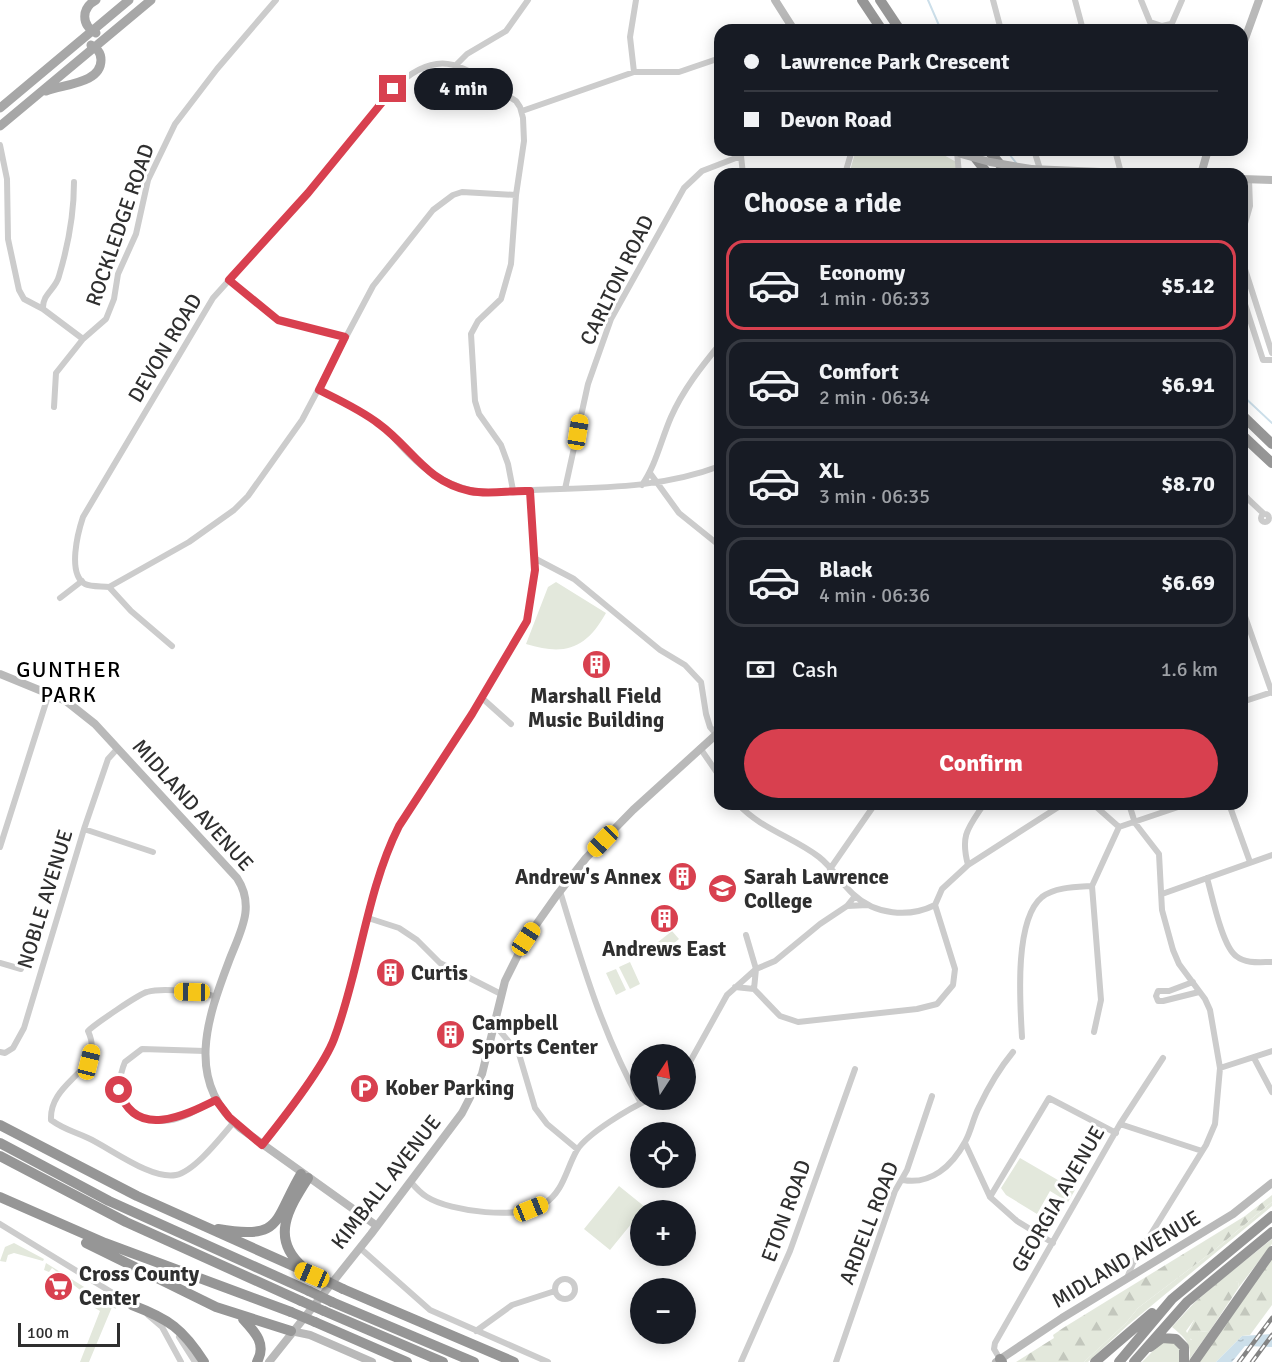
<!DOCTYPE html>
<meta charset="utf-8">
<style>
body{margin:0;font-family:Signika,sans-serif;background:#242831;color:#f1f3f6;height:100vh;display:flex;flex-direction:column;font-size:22px;white-space:nowrap}
*{box-sizing:border-box;margin:0}
p{font-size:20px;color:#9ea1a6}
.icon{flex:none;width:33px;height:33px;fill:none;stroke:currentColor;stroke-width:2;stroke-linecap:round;stroke-linejoin:round}
.map{position:relative;flex:1;overflow:hidden}
.details{position:absolute;left:714px;top:168px;width:534px;height:642px;display:flex;flex-direction:column;background:#171b24;border-radius:18px;box-shadow:0 3px 15px #0003}
.details>*{flex:none}
.hud{position:absolute;left:714px;top:24px;width:534px;height:132px;border-radius:18px;box-shadow:0 3px 15px #0003;display:grid;align-content:center;height:132px;padding:0 30px;background:#171b24}
.needle{width:39px;rotate:12deg}
.tools{position:absolute;left:630px;top:1044px;display:grid;gap:12px}
.tools a{display:grid;place-items:center;width:66px;height:66px;border-radius:50%;background:#171b24;box-shadow:0 3px 15px #0003;font-size:30px}
.scale{position:absolute;left:18px;bottom:15px;width:102px;box-sizing:border-box;padding-left:6px;border:3px solid #2f2f2f;border-top:0;font-size:16px;line-height:21px;white-space:nowrap;color:#2f2f2f;-webkit-text-stroke:4px #fff;paint-order:stroke}
.end{position:absolute;width:27px;height:27px;margin:-14px;border:8px solid #d8404f;background:#fff;box-shadow:0 0 0 3px #fff}
.from{border-radius:50%}
.bubble{position:absolute;height:42px;border-radius:21px;background:#171b24;box-shadow:0 3px 15px #0003;font-size:20px;font-weight:700;line-height:42px;text-align:center}
.car{position:absolute;width:18px;height:36px;margin:-18px -9px;border-radius:8px;box-shadow:0 0 4px 2px #0007;background:linear-gradient(#f5c518 24%,#345 0 40%,#f5c518 0 76%,#345 0 86%,#f5c518 0)}
.hud b{display:flex;align-items:center;gap:21px;height:57px;font-size:22px}
.hud b+b{border-top:2px solid #363941}
.hud i{width:15px;height:15px;background:#f1f3f6}
ul{padding:0;list-style:none}
li{display:flex;align-items:center;gap:18px;height:90px;margin:0 12px 9px;padding:0 18px;border:3px solid #363941;border-radius:18px}
li div{flex:1}
li b{display:block;font-size:22px}
li em{font-style:normal;font-weight:700}
li.on{border-color:#d8404f}
li>.icon{width:54px;height:54px;stroke-width:1.5}
h2{padding:0 30px;font-size:27px;line-height:72px}
.pay{display:flex;align-items:center;gap:15px;height:66px;padding:0 30px;font-size:22px}
.pay p{margin-inline-start:auto}
.cta{display:flex;gap:12px;margin-top:auto;padding:12px 30px}
.cta a{flex:1;height:69px;border-radius:36px;background:#d8404f;color:#fff;font-size:24px;font-weight:700;line-height:69px;text-align:center}
.map>svg:first-child{display:block}
.green{fill:#e3e8dc}
.forest{fill:url(#forest-firs)}
.water{fill:url(#water-ripples)}
.lines{fill:none;stroke-linecap:round;stroke-linejoin:round}
.stream{stroke:#ccdfea;stroke-width:2}
.street{stroke:#ccc;stroke-width:6}
.secondary{stroke:#b9b9b9;stroke-width:8}
.primary{stroke:#a7a7a7;stroke-width:9}
.highway{stroke:#969696;stroke-width:10}
.rail-casing{stroke:#848484;stroke-width:4.5}
.rail{stroke:#fff;stroke-width:2;stroke-dasharray:7;stroke-linecap:butt}
.secondary-bridge{stroke:#b9b9b9;stroke-width:8}
.highway-bridge{stroke:#969696;stroke-width:10}
.route{stroke:#d8404f;stroke-width:8}
.labels{text-anchor:middle;dominant-baseline:central;stroke-width:6;stroke-linejoin:round;paint-order:stroke}
.street-label{font-size:21px;fill:#2f2f2f;stroke:#fff}
.poi-label{font-size:21px;font-weight:bold;fill:#2f2f2f;stroke:#fff;text-anchor:start}
.neighbourhood-label{font-size:22px;letter-spacing:1.5px;fill:#000;stroke:#fff}
</style>
<div class="map">
<svg width="1272" height="1362" viewBox="0 0 1272 1362">
<defs>
<pattern id="forest-firs" width="22" height="20" patternUnits="userSpaceOnUse" patternTransform="scale(1.5)"><rect width="22" height="20" fill="#e3e8dc"/><path d="M5 1l3.5 6h-7zM16 11l3.5 6h-7z" fill="#c3c7bd"/></pattern>
<pattern id="water-ripples" width="26" height="14" patternUnits="userSpaceOnUse" patternTransform="scale(1.5)"><rect width="26" height="14" fill="#ccdfea"/><path d="M2 4q2-2 4 0t4 0M15 11q2-2 4 0t4 0" fill="none" stroke="#b0c0c9"/></pattern>
</defs>
<rect width="100%" height="100%" fill="#fff"/>
<!-- green -->
<path class="green" d="M856 150H935L958 163 956 174H849Z
M556 582 606 613C586 649 565 656 526 644L548 587Z
M672 931 679 939 660 955 653 946Z
M630 962 640 984 630 989 619 967Z
M616 969 626 990 616 995 606 973Z
M1020 1158 1075 1190 1068 1202 1050 1191 1037 1214 1006 1195 1001 1188Z
M619 1186 645 1207 610 1250 584 1229Z
M1272 1202V1206L1265 1212 1128 1325 1088 1362H1084L1126 1323 1138 1308 1212 1252Z
M1272 1239V1244L1239 1287 1238 1282 1222 1279Z
M14 1243 44 1259 43 1261 14 1253 8 1255 6 1262 0 1261 5 1247Z
M46 1263 116 1307V1309L112 1307 89 1362H74H80L100 1311 95 1308 98 1304 52 1268 49 1272 44 1270Z
M1194 1303V1320L1186 1331 1191 1340 1199 1331 1209 1332 1189 1360C1193 1344 1183 1336 1172 1327Z
M1162 1342 1174 1343 1180 1350 1179 1362H1142Z"/>
<!-- forest -->
<path class="forest" d="M1272 1195V1202L1267 1206 1212 1252 1138 1308 1126 1323 1084 1362H1016L1054 1338 1053 1335 1063 1328 1245 1216Z
M1272 1258V1305L1250 1335 1242 1336 1216 1362H1199Z
M1229 1278 1238 1282 1239 1287 1209 1332 1199 1331 1194 1340 1185 1337 1194 1320V1303L1222 1279Z"/>
<!-- water -->
<path class="water" d="M1272 1334V1347L1245 1346 1232 1362H1216L1242 1336Z"/>
<g class="lines">
<!-- stream -->
<path class="stream" d="M928 0 941 30
M1006 150 1017 164
M1242 395 1272 423"/>
<!-- street -->
<path class="street" d="M993 0 1001 30
M1075 0 1083 30
M1141 0 1150 22 1162 26 1171 24
M1169 30 1182 0
M456 65 467 54 506 31 528 0
M634 72 630 37 636 0
M522 111 634 72H679L720 58
M0 145 7 179 8 239 19 290 24 299 43 309
M1034 150 1040 169
M1115 150 1121 173
M957 152 959 174
M743 174 741 156 744 150
M845 174 852 150
M74 182C74 213 68 246 59 276 56 289 42 294 43 309L83 339
M1242 234 1250 206 1249 179
M1242 260 1272 353
M229 280 277 320 345 337
M1242 295 1263 360H1272
M319 390C339 401 361 410 379 424 393 435 402 449 415 460 435 479 458 489 485 493 565 485 644 495 720 466
M54 407 56 373 83 339 106 319 114 299 118 274 136 234 148 180 175 124 217 69 276 0
M650 473 679 513 720 546
M642 485C656 465 661 440 671 417 683 390 701 367 720 344
M565 489 588 384 611 319 684 188 702 171 741 156
M1242 492 1248 499 1242 503
M1248 499 1264 514
M1261 518a4 4 0 1 1 8 0a4 4 0 1 1-8 0Z
M534 558 574 579 660 650 685 665 701 682 706 714 710 727 716 734
M109 587C102 586 91 587 85 584 67 574 78 532 83 517L213 298 308 193 393 89C443 41 467 70 516 101L520 107 523 118 524 141 516 195 511 264 501 299 478 321 471 334 475 401 479 414 501 445 508 464 513 490
M109 587 189 542 234 510 248 496 302 420 373 286 433 210 453 195 462 192 516 195
M109 587 131 611 172 646
M60 598 82 581
M1242 608 1272 693
M482 698 511 724
M1242 702 1272 692
M700 748 720 777
M738 804C761 829 793 837 819 857 832 867 841 883 853 894 875 915 909 918 935 905L942 889 968 865 1063 804
M1093 804 1119 827
M1229 804 1250 862
M1119 827 1187 804
M84 829 153 852
M0 847 49 693
M968 865C960 835 968 828 984 804
M830 869 875 804
M1207 878C1212 895 1222 946 1236 956 1246 964 1260 962 1272 962
M560 891C582 964 603 1035 641 1103
M1162 894 1272 855
M847 906 868 905
M368 918 399 928 417 940 440 963 501 994
M746 935 756 969 754 989
M0 963 21 969
M1193 982 1169 991H1158L1156 996 1158 1001H1163L1199 992
M735 987 754 989 780 1016 798 1022 917 1009 937 1004 953 985 955 969 935 905
M217 997C201 992 163 987 147 992 139 994 95 1024 88 1031 107 1072 49 1079 51 1120 65 1130 73 1131 88 1138 110 1148 151 1180 176 1175 195 1171 221 1137 234 1122
M495 1025 519 1054 535 1108 547 1124 577 1149
M1094 1032 1101 1000 1092 886 1119 827
M1022 1037C1020 1003 1014 920 1042 897 1055 887 1076 887 1092 886
M205 1051 142 1049 125 1062C112 1092 127 1122 163 1121 181 1121 200 1108 216 1100
M0 1052 5 1053 13 1048 24 1028 84 829 108 759 118 748
M1254 1058 1272 1092
M1220 1068 1272 1051
M686 1069 727 995 756 969 775 961 820 924 847 906 855 896
M1120 1124 1202 1151
M965 1143 990 1197 1017 1221 1053 1243
M262 1145C283 1121 323 1068 334 1039 360 970 365 892 399 826L472 714 527 621 535 570 530 491
M903 1180C931 1185 952 1166 965 1142 971 1132 973 1118 979 1107 988 1088 999 1069 1013 1052
M410 1181C415 1187 420 1193 427 1197 451 1212 520 1220 544 1204 564 1191 566 1169 577 1150 588 1133 630 1108 648 1100
M990 1197 1049 1098 1116 1133
M0 1224 134 1306
M360 1248 430 1310 548 1362
M1127 1278 1133 1263 1206 1145 1215 1124 1220 1068 1210 1010 1205 999 1179 964 1173 950 1162 910 1159 854 1135 823 1129 804
M555 1289a10 10 0 1 1 20 0a10 10 0 1 1-20 0Z
M148 1315 162 1327 181 1362
M476 1331 512 1305 555 1291
M179 1337 195 1362
M1000 1359 994 1349 995 1343 1120 1124 1163 1058
M741 1362 790 1251 855 1069
M836 1362 895 1191 907 1170 932 1096"/>
<!-- secondary -->
<path class="secondary" d="M775 0 794 30
M1242 47 1259 0
M1031 169 1147 174
M1201 174 1208 150
M1242 179 1272 180
M0 674 66 701 95 724 237 878C256 907 240 932 229 961 207 1019 185 1081 240 1128L377 1226
M291 1331 310 1335 372 1362
M269 1362 371 1234 462 1113 482 1074 505 981 526 939 557 895 586 858 633 810 720 731
M996 1362 1062 1318 1233 1214 1272 1183"/>
<!-- primary -->
<path class="primary" d="M96 33C81 25 81 8 96 0
M46 91C63 84 101 84 101 60 101 52 97 49 91 45
M0 108 129 0
M0 126 151 0"/>
<!-- highway -->
<path class="highway" d="M862 0 882 30
M880 0 900 30
M969 150 988 174
M988 150 1008 174
M1242 415 1272 444
M1242 435 1272 463
M0 1125 137 1196 320 1278
M0 1143 109 1201 309 1291
M0 1156 126 1222 301 1301
M0 1197 105 1243 291 1312
M218 1229C283 1240 273 1222 301 1174
M86 1243 216 1307 291 1331
M303 1267C270 1239 288 1209 308 1178
M343 1289 514 1362
M332 1302 474 1362
M132 1305C169 1319 183 1329 204 1362
M324 1311 443 1362
M243 1319C255 1332 267 1344 257 1362
M315 1322 407 1362
M1150 1347 1162 1338 1176 1339 1184 1347V1362
M1000 1359 1002 1362
M1095 1362 1152 1313
M1119 1362 1172 1299 1272 1216
M1134 1362 1187 1302 1272 1232
M1194 1362 1272 1251"/>
<defs>
<path id="rail" d="M1239 1362 1272 1318
M1252 1362 1272 1335"/>
</defs>
<!-- rail casing -->
<use href="#rail" class="rail-casing"/>
<!-- rail -->
<use href="#rail" class="rail"/>
<!-- secondary-bridge -->
<path class="secondary-bridge" d="M961 154 990 162 1031 169"/>
<!-- highway-bridge -->
<path class="highway-bridge" d="M320 1278 343 1289
M309 1291 332 1302
M301 1301 324 1311
M291 1312 315 1322"/>
</g>
<g class="lines">
<!-- route -->
<path class="route" d="M119 1090C135 1140 184 1116 216 1100L229 1117 262 1145C282 1120 323 1068 334 1039 360 970 366 892 399 826L472 714 527 621 535 570 530 491C510 490 490 495 470 491 425 481 412 448 379 424 361 410 339 400 319 390L345 337 278 320 229 280 308 193 393 89"/>
</g>
<!-- icons -->
<defs>
<symbol id="building-disc" viewBox="-11 -11 22 22"><circle r="9.5" fill="#d8404f" stroke="#fff"/><path d="M-4-6H4V6H1V3H-1V6H-4ZM-2.5-4.3h1.7v1.8h-1.7ZM.8-4.3h1.7v1.8H.8ZM-2.5-1h1.7V.8h-1.7ZM.8-1h1.7V.8H.8Z" fill="#fff"/></symbol>
<symbol id="university-disc" viewBox="-11 -11 22 22"><circle r="9.5" fill="#d8404f" stroke="#fff"/><path d="M0-5L7-2L0 1L-7-2ZM-4 1L0 2.5L4 1V4Q0 6-4 4Z" fill="#fff"/></symbol>
<symbol id="parking-disc" viewBox="-11 -11 22 22"><circle r="9.5" fill="#d8404f" stroke="#fff"/><path d="M-3.5-5.5H1a3.5 3.5 0 0 1 0 7H-1V5.5H-3.5ZM-1-3.4V-.6H.8a1.4 1.4 0 0 0 0-2.8Z" fill="#fff"/></symbol>
<symbol id="supermarket-disc" viewBox="-11 -11 22 22"><circle r="9.5" fill="#d8404f" stroke="#fff"/><path d="M-6-5.5h2.5l.6 2H6L4.5 2H-2.5L-4.4-4H-6ZM-1.5 3.2a1.3 1.3 0 1 0 .1 0ZM3 3.2a1.3 1.3 0 1 0 .1 0Z" fill="#fff"/></symbol>
</defs>
<g fill-rule="evenodd">
<use href="#building-disc" x="580" y="648" width="33" height="33"/>
<use href="#building-disc" x="666" y="860" width="33" height="33"/>
<use href="#university-disc" x="706" y="872" width="33" height="33"/>
<use href="#building-disc" x="648" y="902" width="33" height="33"/>
<use href="#building-disc" x="374" y="956" width="33" height="33"/>
<use href="#building-disc" x="434" y="1018" width="33" height="33"/>
<use href="#parking-disc" x="348" y="1072" width="33" height="33"/>
<use href="#supermarket-disc" x="42" y="1270" width="33" height="33"/>
</g>
<g class="labels">
<!-- street labels -->
<g class="street-label">
<text transform="translate(120 225) rotate(-71)">ROCKLEDGE ROAD</text>
<text transform="translate(617 280) rotate(-64)">CARLTON ROAD</text>
<text transform="translate(165 348) rotate(-59)">DEVON ROAD</text>
<text transform="translate(193 805) rotate(48)">MIDLAND AVENUE</text>
<text transform="translate(45 899) rotate(-73)">NOBLE AVENUE</text>
<text transform="translate(386 1182) rotate(-52)">KIMBALL AVENUE</text>
<text transform="translate(1058 1199) rotate(-60)">GEORGIA AVENUE</text>
<text transform="translate(786 1211) rotate(-70)">ETON ROAD</text>
<text transform="translate(869 1223) rotate(-69)">ARDELL ROAD</text>
<text transform="translate(1126 1259) rotate(-31)">MIDLAND AVENUE</text>
</g>
<!-- poi labels -->
<g class="poi-label">
<text x="596" y="696" text-anchor="middle">Marshall Field<tspan x="596" dy="24">Music Building</tspan></text>
<text x="661" y="877" text-anchor="end">Andrew's Annex</text>
<text x="744" y="877">Sarah Lawrence<tspan x="744" dy="24">College</tspan></text>
<text x="664" y="949" text-anchor="middle">Andrews East</text>
<text x="411" y="973">Curtis</text>
<text x="472" y="1023">Campbell<tspan x="472" dy="24">Sports Center</tspan></text>
<text x="385" y="1088">Kober Parking</text>
<text x="79" y="1274">Cross County<tspan x="79" dy="24">Center</tspan></text>
</g>
<!-- neighbourhood labels -->
<g class="neighbourhood-label">
<text x="69" y="669">GUNTHER<tspan x="69" dy="25">PARK</tspan></text>
</g>
</g>
</svg>
<div class="tools">
<a><svg class="needle" viewBox="-14 -14 28 28"><path d="M0-13l5 13h-10z" fill="#e53935"/><path d="M0 13l5-13h-10z" fill="#9ea1a6"/></svg></a>
<a><svg class="icon" aria-label="locate" viewBox="0 0 24 24"><circle cx="12" cy="12" r="6"/><path d="M12 2v4M12 18v4M2 12h4M18 12h4"/></svg></a>
<a>+</a>
<a>−</a>
</div>
<div class="scale">100 m</div>
<i class="end from" style="left:119px;top:1090px"></i>
<i class="end" style="left:393px;top:89px"></i>
<div class="bubble" style="left:414px;top:68px;width:99px">4 min</div>
<i class="car" style="left:578px;top:432px;rotate:9deg"></i>
<i class="car" style="left:603px;top:841px;rotate:224deg"></i>
<i class="car" style="left:526px;top:939px;rotate:34deg"></i>
<i class="car" style="left:192px;top:992px;rotate:271deg"></i>
<i class="car" style="left:89px;top:1062px;rotate:14deg"></i>
<i class="car" style="left:531px;top:1209px;rotate:68deg"></i>
<i class="car" style="left:312px;top:1275px;rotate:293deg"></i>
<div class="hud">
<b><i class="from"></i>Lawrence Park Crescent</b>
<b><i></i>Devon Road</b>
</div>
<section class="details">
<h2>Choose a ride</h2>
<ul>
<li class="on"><svg class="icon" aria-label="car" viewBox="0 0 24 24"><path d="M5 17H2v-5l4-1 3-4h7l3 4 3 1v5h-3M9 17h6M6 11h13"/><circle cx="7" cy="17" r="2"/><circle cx="17" cy="17" r="2"/></svg><div><b>Economy</b><p>1 min · 06:33</p></div><em>$5.12</em></li>
<li><svg class="icon" aria-label="car" viewBox="0 0 24 24"><path d="M5 17H2v-5l4-1 3-4h7l3 4 3 1v5h-3M9 17h6M6 11h13"/><circle cx="7" cy="17" r="2"/><circle cx="17" cy="17" r="2"/></svg><div><b>Comfort</b><p>2 min · 06:34</p></div><em>$6.91</em></li>
<li><svg class="icon" aria-label="car" viewBox="0 0 24 24"><path d="M5 17H2v-5l4-1 3-4h7l3 4 3 1v5h-3M9 17h6M6 11h13"/><circle cx="7" cy="17" r="2"/><circle cx="17" cy="17" r="2"/></svg><div><b>XL</b><p>3 min · 06:35</p></div><em>$8.70</em></li>
<li><svg class="icon" aria-label="car" viewBox="0 0 24 24"><path d="M5 17H2v-5l4-1 3-4h7l3 4 3 1v5h-3M9 17h6M6 11h13"/><circle cx="7" cy="17" r="2"/><circle cx="17" cy="17" r="2"/></svg><div><b>Black</b><p>4 min · 06:36</p></div><em>$6.69</em></li>
</ul>
<div class="pay"><svg class="icon" aria-label="cash" viewBox="0 0 24 24"><path d="M3 7h18v10H3z"/><circle cx="12" cy="12" r="2"/></svg>Cash<p>1.6 km</p></div>
<div class="cta"><a>Confirm</a></div>
</section>
</div>
